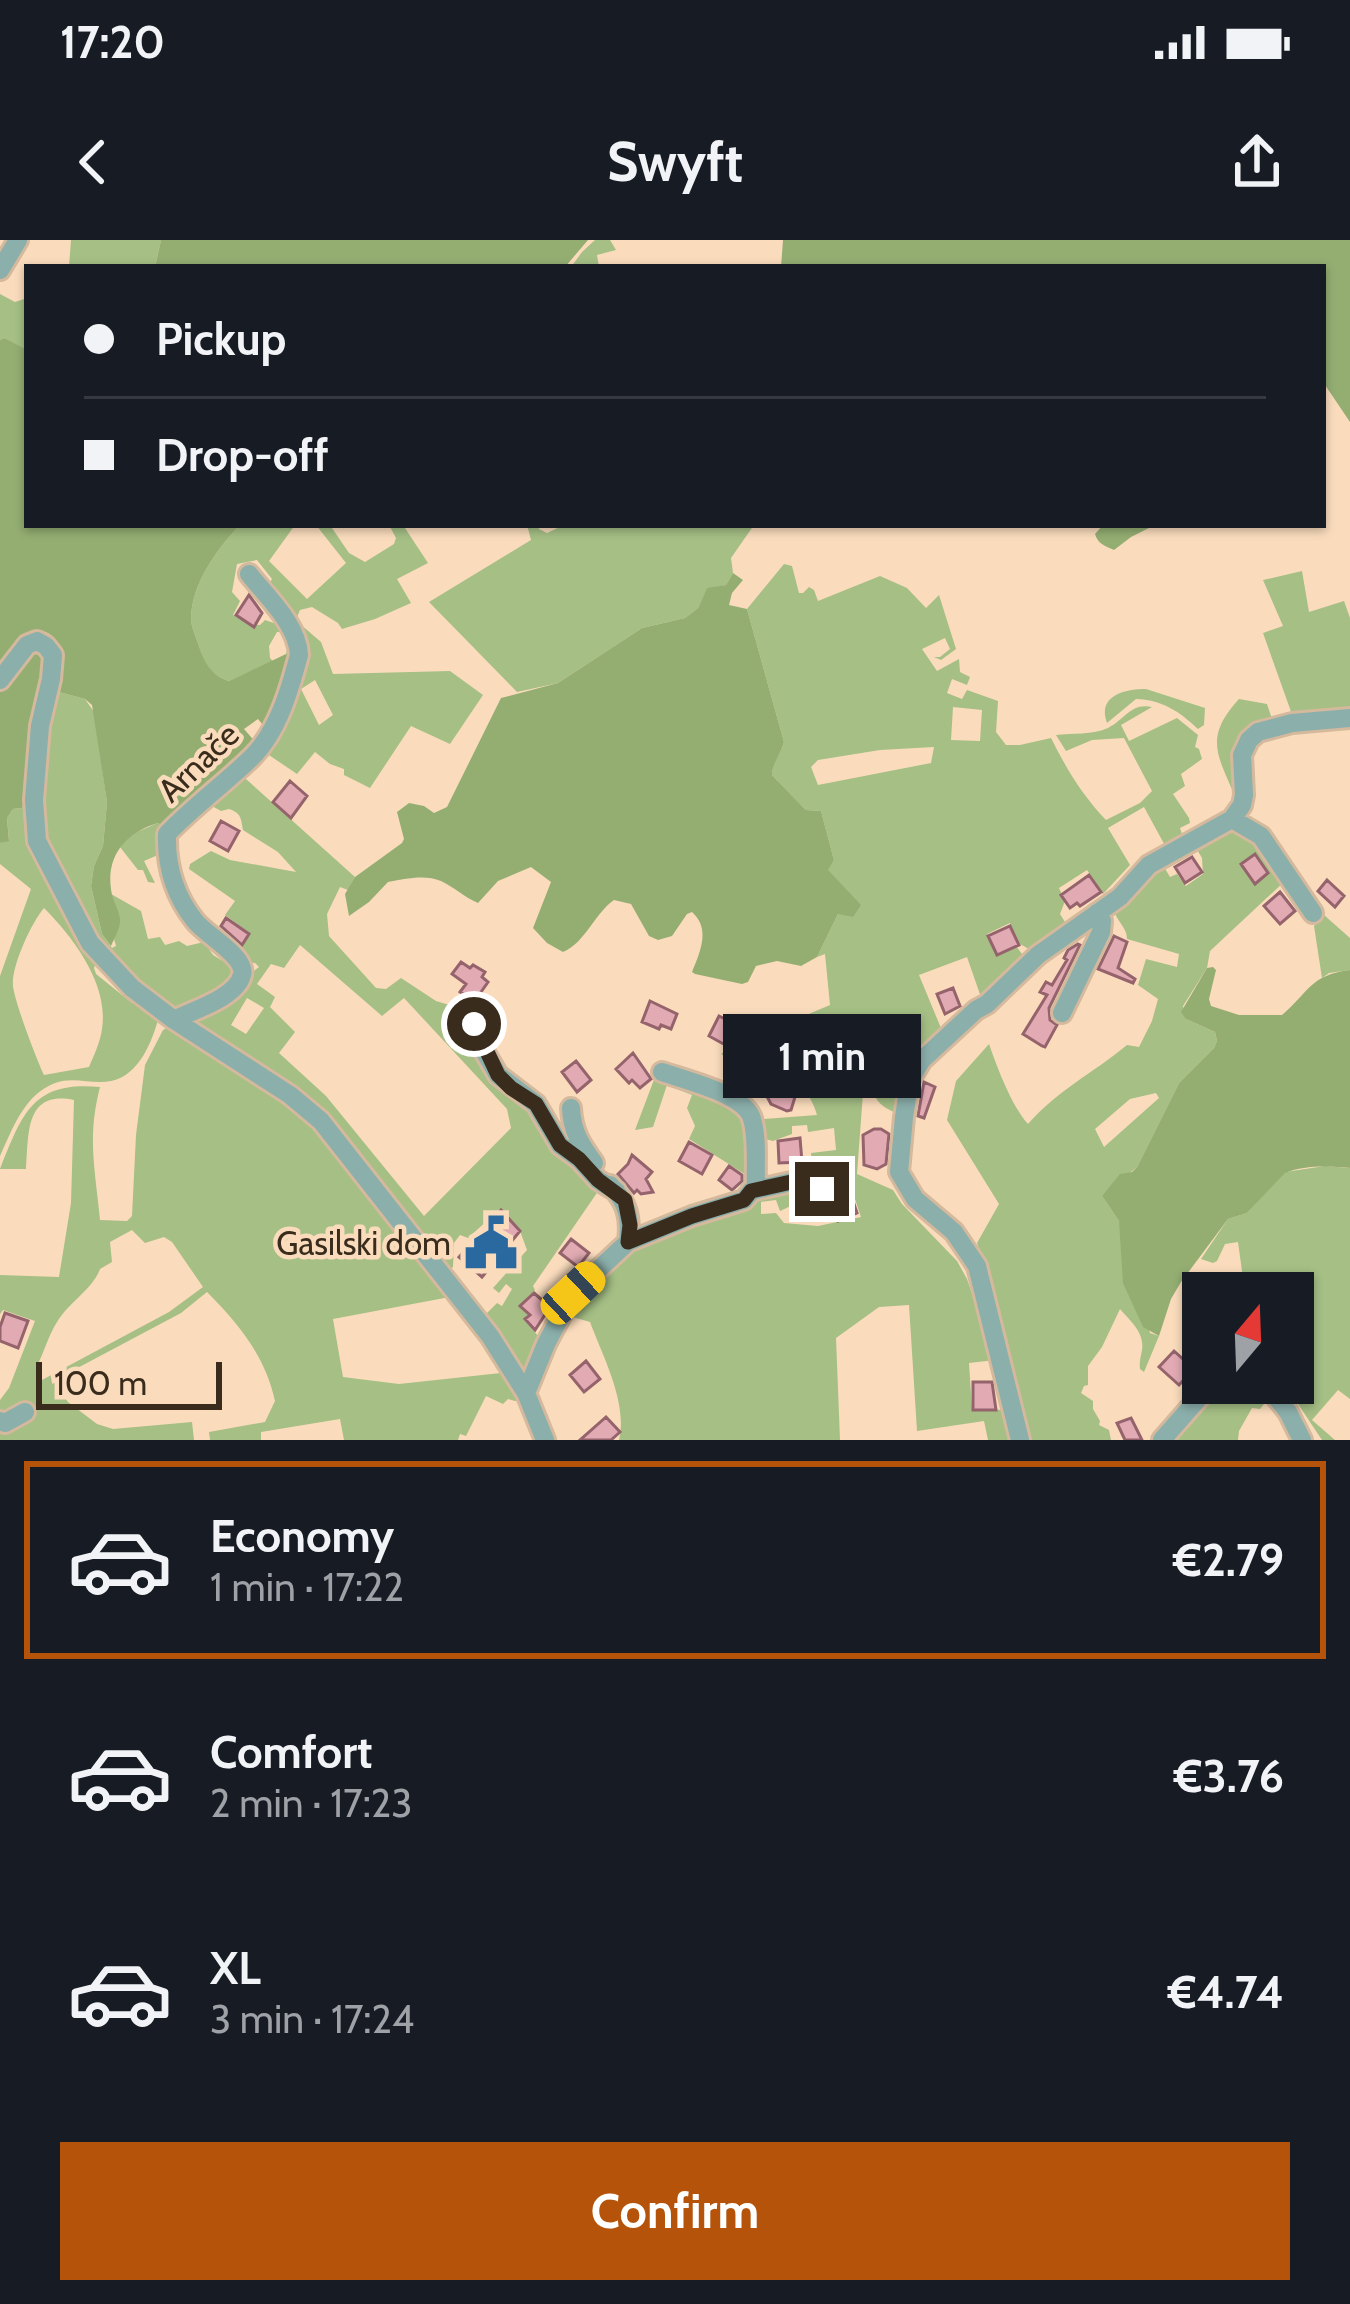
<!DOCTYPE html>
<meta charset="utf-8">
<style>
body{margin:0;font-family:Cabin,sans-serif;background:#242831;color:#f1f3f6;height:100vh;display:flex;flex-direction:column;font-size:45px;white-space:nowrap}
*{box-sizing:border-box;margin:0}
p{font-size:39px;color:#9ea1a6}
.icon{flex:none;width:66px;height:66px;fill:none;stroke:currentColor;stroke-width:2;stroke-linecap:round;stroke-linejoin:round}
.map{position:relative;height:1200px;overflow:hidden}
.sheet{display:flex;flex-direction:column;background:#171b24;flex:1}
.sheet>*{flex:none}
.guide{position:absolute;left:24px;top:24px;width:1302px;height:264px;border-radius:0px;box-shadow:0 3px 9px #0004;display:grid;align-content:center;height:264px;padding:0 60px;background:#171b24}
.needle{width:78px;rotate:19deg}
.tools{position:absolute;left:1182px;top:1032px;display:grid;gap:24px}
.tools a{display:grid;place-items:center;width:132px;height:132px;border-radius:0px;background:#171b24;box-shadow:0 3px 9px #0004;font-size:60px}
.scale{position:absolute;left:36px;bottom:30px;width:186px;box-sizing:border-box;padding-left:12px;border:6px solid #3a2c1d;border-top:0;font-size:33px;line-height:42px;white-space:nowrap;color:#3a2c1d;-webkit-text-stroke:9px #fadcbd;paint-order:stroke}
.end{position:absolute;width:54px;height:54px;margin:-27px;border:15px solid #3a2c1d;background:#fff;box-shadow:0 0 0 6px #fff}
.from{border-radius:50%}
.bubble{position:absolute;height:84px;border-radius:0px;background:#171b24;box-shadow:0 3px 9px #0004;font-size:39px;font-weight:700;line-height:84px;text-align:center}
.car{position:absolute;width:36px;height:72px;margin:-36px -18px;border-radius:15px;box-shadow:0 0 9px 3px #0007;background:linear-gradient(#f5c518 24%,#345 0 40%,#f5c518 0 76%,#345 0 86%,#f5c518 0)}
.guide b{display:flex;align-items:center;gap:42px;height:114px;font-size:45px}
.guide b+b{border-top:3px solid #363941}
.guide i{width:30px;height:30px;background:#f1f3f6}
ul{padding:21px 0 0;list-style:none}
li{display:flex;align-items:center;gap:36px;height:198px;margin:0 24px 18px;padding:0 36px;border:6px solid transparent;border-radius:0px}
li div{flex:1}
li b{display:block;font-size:45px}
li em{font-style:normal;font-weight:700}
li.on{border-color:#b45309}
li>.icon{width:108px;height:108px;stroke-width:1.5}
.action{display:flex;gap:24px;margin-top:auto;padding:24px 60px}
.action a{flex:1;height:138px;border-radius:0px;background:#b45309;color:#fff;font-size:48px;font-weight:700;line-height:138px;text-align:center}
.status{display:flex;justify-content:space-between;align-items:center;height:84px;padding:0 60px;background:#171b24;direction:ltr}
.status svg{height:33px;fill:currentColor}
header{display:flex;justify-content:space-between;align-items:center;height:156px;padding:0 60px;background:#171b24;font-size:54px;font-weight:700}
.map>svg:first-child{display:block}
.green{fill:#a5bf85;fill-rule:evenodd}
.forest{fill:#94ae72}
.building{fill:#e2abb4;stroke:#95636c;stroke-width:3}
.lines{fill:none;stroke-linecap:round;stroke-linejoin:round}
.minor-casing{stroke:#d4b99d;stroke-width:24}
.minor{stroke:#8bafab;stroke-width:18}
.route{stroke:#3a2c1d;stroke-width:15}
.labels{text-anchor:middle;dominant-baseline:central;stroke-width:9;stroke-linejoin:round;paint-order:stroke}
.street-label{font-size:33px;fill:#3a2c1d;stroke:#fadcbd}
.poi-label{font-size:33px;fill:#3a2c1d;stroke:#fadcbd;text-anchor:end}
</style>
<div class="status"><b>17:20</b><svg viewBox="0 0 49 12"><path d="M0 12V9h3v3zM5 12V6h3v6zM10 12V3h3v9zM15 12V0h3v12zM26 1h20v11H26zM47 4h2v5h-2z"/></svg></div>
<header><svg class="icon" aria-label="back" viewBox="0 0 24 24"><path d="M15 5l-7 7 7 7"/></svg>Swyft<svg class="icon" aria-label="share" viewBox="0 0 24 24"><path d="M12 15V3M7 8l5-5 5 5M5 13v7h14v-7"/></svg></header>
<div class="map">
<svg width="1350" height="1200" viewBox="0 0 1350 1200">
<rect width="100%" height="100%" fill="#fadcbd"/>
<!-- green -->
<path class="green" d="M71 0H161L155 27H69Z
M595 0H610L616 10 597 15 599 27H571L582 12Z
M0 54 15 62 27 58V110L21 109 4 98 0 100Z
M240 285H295L269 321 307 359 346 323 316 285H330L349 313 365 322 394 304 396 298 389 285H403L428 323 397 339 411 363 375 379 342 389 338 383 312 367 300 370 297 377 281 368 269 344 272 339 257 320 237 324 232 352 240 361 233 375 250 384 260 385 265 380 285 387 295 417 286 414 288 407 283 392H277L269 406 270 418 273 421 229 441C212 436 204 423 199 406 196 397 191 387 191 378 192 343 217 309 240 285Z
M527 285H539V289L547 293 564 285H754L731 318 733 333 726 345 707 349 698 368 685 378 642 388 558 443 517 452 429 362 531 300Z
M784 324 792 326 799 353H803L809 347 814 350 818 361 880 336 907 348 926 368 939 355 956 409 941 420 934 417H940L950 409 945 398 922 409 937 431 959 419 960 432 970 437 967 445 952 439 947 453 962 459 967 450 998 461 996 492 1006 505H1020L1051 498C1066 528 1082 555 1106 580L1140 563 1152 551 1124 498 1092 500 1066 511 1056 495C1072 493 1093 495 1108 488 1126 479 1130 463 1152 467L1121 485 1129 501 1177 478 1198 495 1195 507 1199 509 1202 519 1181 534 1185 546 1173 554 1189 578 1190 583 1180 588 1182 594 1178 598 1180 603 1168 611 1144 567 1108 588 1130 625 1103 654 1087 630 1059 648 1065 661 1060 674 1065 682H1069L1036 713 1020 704 1010 683 987 694 997 714 1016 706 1025 718 983 763 967 717 919 735 943 793 908 833 898 839 885 833 880 835 882 844 897 857 898 874C871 862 878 858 865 833H858L853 839 863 853 857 934 893 950 902 964 957 1021 967 1039 995 1120 969 1123 972 1169 1010 1170 1017 1200H988L984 1181 917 1191 909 1065 879 1067 836 1098 840 1200H619C628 1163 603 1117 590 1082L569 1076 589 1049 607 1034 626 1007 758 956 809 942 819 964 793 965 780 971 776 960 761 962V974L776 973 784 983 818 986 861 977 851 947 836 937 822 939 813 936 811 913 836 910 834 888 808 892 807 885 792 886V894L773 901 765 899 764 879 817 875C810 850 795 840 775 826L761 837 721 814 729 808 738 812 750 786 778 787 830 765 825 714 817 717 838 674 827 630 834 620 821 571 806 570 772 535C772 523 781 514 784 502L747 369ZM953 467 982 470 980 501 951 500ZM934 507 931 523 818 545 811 527 818 520 880 510Z
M1302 331 1309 372 1344 361 1350 378V475L1294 480 1263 393 1283 386 1263 340Z
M293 378 321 402 333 434 450 431 483 455 450 504 411 486 370 548 344 535V529L330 524 315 512 297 534 263 511 294 438ZM315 440 333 475 319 485 301 449Z
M1146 449 1205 468 1204 485 1198 489C1179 471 1162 460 1136 459L1107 483C1097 456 1124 449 1146 449Z
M55 451 85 459 94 472 107 562 103 606 94 626 91 646 102 694 112 708 116 706 114 699 120 679 111 654 141 671 148 699 160 697 165 705 179 701 187 706 204 702 213 715 223 721 228 715 236 740 177 776 128 737 92 697 48 605 42 586 41 512Z
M1239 459 1267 464 1274 485 1258 490 1238 564C1220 517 1201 501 1239 459Z
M237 531 355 637 348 650 340 647 327 674 329 696 376 748 386 749 401 738 436 761 456 767 463 774 466 782 519 855 601 947 533 1046 535 1050 520 1065 528 1074 524 1079 542 1101 524 1136 482 1078 497 1063 502 1066 512 1049 506 1044 499 1053 493 1048 527 1010 520 991 500 969 468 998 460 995 454 1003 453 1027 447 1031 352 911 189 781 259 727 255 723 246 722 235 710 248 692 225 675 235 661 189 629 190 624 211 611 230 620 296 632 278 612 243 590C241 578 241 573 229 569L221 571 203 561ZM300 705 382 776 404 758 507 869 511 888 424 976 326 856 279 813 295 792 270 767 275 757 257 744 271 724 284 728ZM247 758 264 768 246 794 231 785Z
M28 567 97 721 94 728 96 734 132 763 139 759 159 776C153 800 139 836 111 841 93 845 74 836 55 843 24 855 13 888 0 916V736L31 649 0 624V603L9 600 7 578 13 569ZM44 668C74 698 109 745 102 789 100 803 94 815 89 827L44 835C36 818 15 763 13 746 11 726 32 682 44 668Z
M158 583 162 585 157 589 158 615 144 621 155 643 148 642 143 630H138L120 607 125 597Z
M1231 586 1253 591 1286 640 1210 711 1207 728 1183 766 1186 779 1215 792 1217 801 1214 808 1179 843 1137 927 1102 956 1119 981 1150 1093 1159 1096 1144 1132 1140 1129C1139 1122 1141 1116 1142 1110 1145 1092 1129 1080 1120 1069L1102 1107 1088 1126V1145L1084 1146 1081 1153 1093 1161V1169L1100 1181 1099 1185 1109 1190 1111 1200H1025L1013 1148 1002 1080 977 1003 999 964 947 880 956 841 989 804C997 827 1012 867 1028 884 1059 849 1092 834 1127 805L1139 807 1152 781 1158 759 1138 745 1146 719 1177 727 1179 714 1127 699C1127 686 1115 681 1114 668L1161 622 1170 637 1177 634 1186 646 1203 634 1202 618 1196 608ZM1156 853 1159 858 1104 907 1095 889 1130 859Z
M1324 675 1350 698V730L1329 733 1322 738 1314 686Z
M171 786 311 879 455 1056 333 1079 343 1137 399 1144 510 1132 520 1160 515 1161 508 1159 503 1164 486 1156 466 1196 460 1194 458 1200H344L340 1179 261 1192V1200H210L209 1192 265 1182 275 1161C265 1116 239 1084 207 1052L181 1073 53 1141 68 1162 97 1184 113 1189 192 1182 194 1200H0V1160L9 1148 35 1081 3 1070 0 1074V1035L59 1037 71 963 74 860C24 850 29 895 26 929H0C23 872 33 841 100 847 87 898 95 928 100 980L127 981 132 976 136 895 145 825 163 790ZM132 990 145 1003 164 997 172 1002 203 1047 169 1072 42 1140 36 1128C44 1113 48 1096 57 1082 69 1062 93 1049 100 1029L112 1022 110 1002Z
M655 837 743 870 751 938 689 899 695 886 687 868 692 855 667 845 653 887 635 890Z
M1325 926 1350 928V1159L1338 1150 1312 1180 1335 1200H1322L1284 1143H1293V1053H1245L1238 1002 1225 1004 1217 1021 1213 1023 1201 1019 1228 979 1247 973 1285 932Z
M1214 1143H1257L1272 1162 1264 1164 1260 1169 1252 1168 1239 1191 1238 1200H1166Z"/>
<!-- forest -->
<path class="forest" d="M161 0H588L565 27H155Z
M783 0H1350V182L1323 142V27H781Z
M4 98 27 110V285H240C217 309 192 343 191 378 191 387 196 397 199 406 204 422 212 436 229 441L286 414 295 417 267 490 258 479 244 489 257 504 163 586 158 583C127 592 106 615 111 649 112 659 118 668 120 678 121 687 115 697 111 706L102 694 91 646 94 626 103 606 107 562 92 465 85 459 55 451C60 428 70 397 39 390L30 395 0 434V100Z
M1103 285H1155L1131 297 1114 310C1105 306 1098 304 1095 294Z
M733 333 743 340 732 353 729 365 747 369 784 502C781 514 772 524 772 535L806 570 821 571 834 620 828 630 861 665 853 677 838 674 817 717 801 726 777 721 756 726 748 742 742 744 695 734 692 732C700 712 711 689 692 672L687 674 672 696 658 700 649 696 631 664 614 660C594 674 586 702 563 712L547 703 533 688 551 642 531 627 498 641 478 663C464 657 454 647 441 641 425 634 404 639 388 642L369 662 349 676 345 654 355 637 402 603 404 599 397 572 409 563 424 566 434 573 447 567 501 458 558 443 642 388 685 378 698 368 707 348 726 345Z
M36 411 45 415 28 567 13 569 7 578 9 601 0 603V451L28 413Z
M1213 727 1216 730 1209 759 1211 766 1239 775H1282C1309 752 1310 735 1350 730V928C1328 926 1305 925 1285 933L1247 973 1228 979 1181 1042 1171 1059 1159 1096 1143 1087 1123 1043 1119 981 1102 956 1120 934 1132 932 1137 927 1179 843 1214 808 1217 801 1215 792 1186 779 1181 772 1207 728Z"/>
<!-- building -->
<path class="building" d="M249 355 262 373 254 387 236 375Z
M290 541 307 556 291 578 273 562Z
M221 581 239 591 228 611 210 601Z
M1255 614 1268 633 1255 644 1241 624Z
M1192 617 1202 632 1185 643 1175 627Z
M1089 635 1101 652 1080 666 1077 663 1070 668 1061 655Z
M1327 640 1344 656 1335 667 1318 651Z
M1280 652 1295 671 1280 684 1264 666Z
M226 678 249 694 242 705 221 686Z
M1010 686 1019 705 997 715 988 696Z
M1114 696 1127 702 1118 728 1135 739 1133 743 1098 729Z
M1078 704 1080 705 1049 768 1050 780 1057 785 1045 807 1042 806 1023 794 1047 755 1040 752 1046 742 1052 745 1067 720 1064 718 1068 710Z
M461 722 470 728 473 725 485 732 482 737 488 742 474 762 460 752 466 744 452 734Z
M953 748 960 766 945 774 937 754Z
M650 761 677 774 671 789 661 785 659 789 642 782Z
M719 776 748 791 738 812 709 796Z
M633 813 651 839 640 848 632 840 629 843 616 829Z
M576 821 591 840 577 852 562 832Z
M780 837 795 857 791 870 787 871 771 864 762 847Z
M924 842 935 847 924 878 918 876Z
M874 889H881L889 894 886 924 877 929 864 925 863 895Z
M800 898 802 922 779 923 778 901Z
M689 902 712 915 702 934 679 921Z
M632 915 652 932 646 939 653 952 641 954 637 950 634 953 618 934 628 924Z
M729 926 742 935V941L732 950 719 940Z
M848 946 857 973 838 981 830 964 835 962V950Z
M501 970 520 991 482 1037 459 1017Z
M571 999 589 1013 578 1027 560 1013Z
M534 1053 550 1067 535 1090 525 1079 530 1075 520 1066Z
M5 1073 28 1081 18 1108 0 1101V1087Z
M1174 1111 1194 1129 1179 1145 1159 1127Z
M586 1121 600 1139 584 1152 570 1135Z
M973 1142H992L996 1170H973Z
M606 1177 620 1192 611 1200H580Z
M1131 1178 1142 1200H1125L1117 1183Z"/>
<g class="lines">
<defs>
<path id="minor" d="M0 30 18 0
M0 440 27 405 37 401 46 406 53 415 51 439 40 486 34 560 37 601 90 703 132 748 174 780 290 855 321 881 490 1096 526 1153 545 1200
M1232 579 1261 596 1313 673
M1062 773 1101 692 1102 681 1097 673
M174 780C193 770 236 758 242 735 247 717 207 696 195 681 175 656 166 626 167 594 193 567 224 544 251 518 278 492 290 449 299 415 298 385 267 357 249 334
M474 784 484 811 498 835 536 864 560 905 579 919 598 940 616 951
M571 868C572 891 580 904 594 923
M610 945C627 962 631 977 628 1002
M751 951 805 939 812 940 822 949
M1265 1143 1288 1172 1302 1200
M526 1153 546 1104 573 1053 628 1002 692 976 744 960 756 946C755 925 758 899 752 879 746 854 684 840 662 832
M0 1181 5 1183 25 1172
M1020 1200 977 1026 954 992 915 959 899 932 904 877 910 839 922 820 976 770 987 764 1038 715 1120 657 1149 625 1232 579 1242 565 1244 555 1242 515 1249 500 1258 492 1292 483 1350 478
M1162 1200 1212 1143"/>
</defs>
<!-- minor casing -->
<use href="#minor" class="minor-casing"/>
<!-- minor -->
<use href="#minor" class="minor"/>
</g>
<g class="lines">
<!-- route -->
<path class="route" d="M474 784 498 835 511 848 536 864 560 905 579 919 598 940 625 960 630 985 628 1002 692 976 744 960 751 951 805 939 812 940 822 949"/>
</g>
<!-- icons -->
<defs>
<symbol id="civic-bare" viewBox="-9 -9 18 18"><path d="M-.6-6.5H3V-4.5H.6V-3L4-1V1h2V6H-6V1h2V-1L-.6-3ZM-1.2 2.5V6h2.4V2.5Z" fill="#2a69a0" stroke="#fadcbd" stroke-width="2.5" paint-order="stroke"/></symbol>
</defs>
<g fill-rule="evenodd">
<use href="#civic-bare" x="453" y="965" width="76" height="76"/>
</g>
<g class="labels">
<!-- street labels -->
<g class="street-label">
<text transform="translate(198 522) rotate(-44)">Arnače</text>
</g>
<!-- poi labels -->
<g class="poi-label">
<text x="451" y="1003">Gasilski dom</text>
</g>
</g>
</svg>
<div class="tools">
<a><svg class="needle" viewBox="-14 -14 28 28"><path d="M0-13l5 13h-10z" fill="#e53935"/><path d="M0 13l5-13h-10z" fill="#9ea1a6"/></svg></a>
</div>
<div class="scale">100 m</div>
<i class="end from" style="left:474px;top:784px"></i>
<i class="end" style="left:822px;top:949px"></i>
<div class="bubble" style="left:723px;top:774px;width:198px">1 min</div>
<i class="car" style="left:573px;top:1053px;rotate:47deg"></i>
<div class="guide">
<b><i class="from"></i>Pickup</b>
<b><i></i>Drop-off</b>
</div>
</div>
<section class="sheet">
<ul>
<li class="on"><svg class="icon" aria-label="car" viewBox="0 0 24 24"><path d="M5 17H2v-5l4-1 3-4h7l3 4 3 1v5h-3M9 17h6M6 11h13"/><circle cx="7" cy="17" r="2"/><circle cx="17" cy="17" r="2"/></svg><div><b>Economy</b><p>1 min · 17:22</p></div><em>€2.79</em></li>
<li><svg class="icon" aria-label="car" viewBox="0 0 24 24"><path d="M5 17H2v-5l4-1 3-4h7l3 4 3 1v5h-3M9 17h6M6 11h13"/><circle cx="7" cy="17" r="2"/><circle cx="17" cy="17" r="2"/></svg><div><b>Comfort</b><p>2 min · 17:23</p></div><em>€3.76</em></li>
<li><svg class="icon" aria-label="car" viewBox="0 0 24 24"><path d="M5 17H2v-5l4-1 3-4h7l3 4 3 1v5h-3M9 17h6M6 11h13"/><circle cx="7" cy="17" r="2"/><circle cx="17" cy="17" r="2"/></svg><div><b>XL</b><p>3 min · 17:24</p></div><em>€4.74</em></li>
</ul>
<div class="action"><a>Confirm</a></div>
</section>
